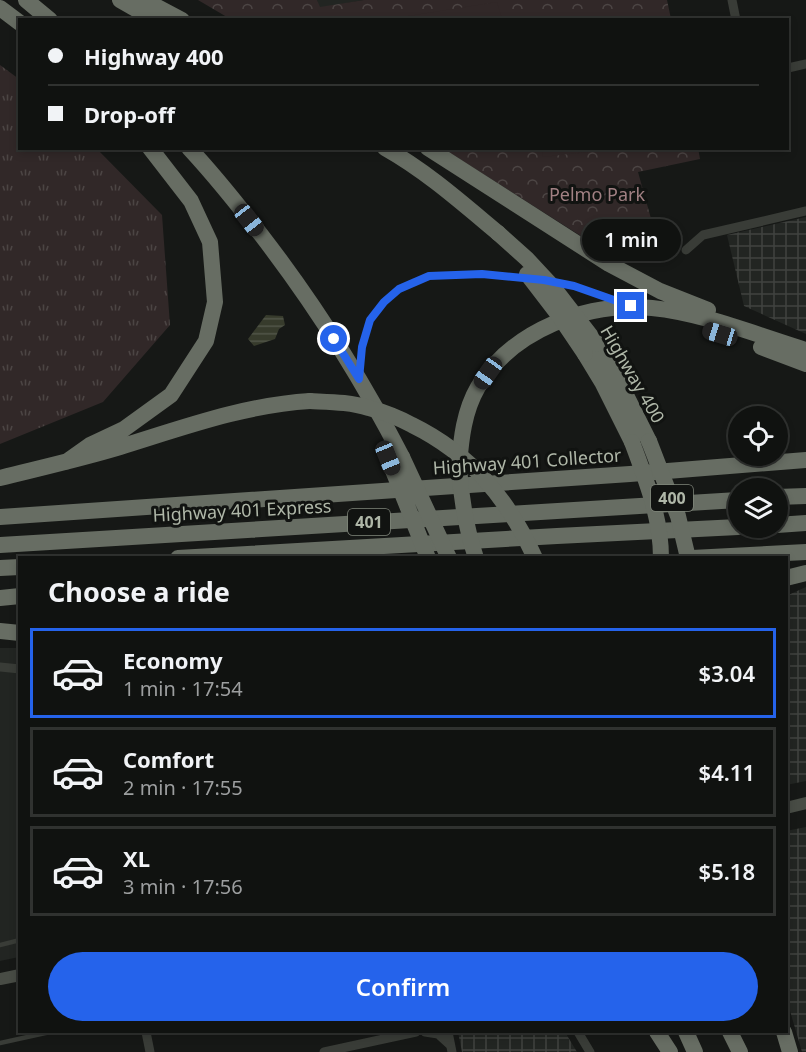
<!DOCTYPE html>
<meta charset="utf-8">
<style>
body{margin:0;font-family:"Noto Sans",sans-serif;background:#191b19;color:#f1f3f6;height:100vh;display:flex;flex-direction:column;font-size:22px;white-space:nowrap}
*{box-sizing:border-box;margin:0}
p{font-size:20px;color:#9c9e9f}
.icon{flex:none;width:33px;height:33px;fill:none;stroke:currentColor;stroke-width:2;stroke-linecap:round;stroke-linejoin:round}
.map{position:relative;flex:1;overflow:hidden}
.drawer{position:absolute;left:18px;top:556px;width:770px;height:477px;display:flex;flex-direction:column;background:#101210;border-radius:0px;box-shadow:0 3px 9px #0003,0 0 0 2px #303230}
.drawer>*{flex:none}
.hud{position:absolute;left:18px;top:18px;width:771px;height:132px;border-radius:0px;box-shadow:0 3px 9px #0003,0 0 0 2px #303230;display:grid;align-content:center;height:132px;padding:0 30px;background:#101210}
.controls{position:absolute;left:728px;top:406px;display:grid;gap:12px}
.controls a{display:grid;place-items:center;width:60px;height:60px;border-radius:50%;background:#101210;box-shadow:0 3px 9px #0003,0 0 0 2px #303230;font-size:30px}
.end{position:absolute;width:27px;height:27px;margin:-14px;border:8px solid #2563eb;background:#fff;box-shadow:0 0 0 3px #fff}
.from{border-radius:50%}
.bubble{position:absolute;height:42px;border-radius:21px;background:#101210;box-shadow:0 3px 9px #0003,0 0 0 2px #303230;font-size:20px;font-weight:600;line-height:42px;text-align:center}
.car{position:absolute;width:18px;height:36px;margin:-18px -9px;border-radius:8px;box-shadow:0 0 4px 2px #0007;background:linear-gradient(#222 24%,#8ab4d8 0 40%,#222 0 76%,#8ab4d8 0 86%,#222 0)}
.hud b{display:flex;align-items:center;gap:21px;height:57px;font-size:22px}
.hud b+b{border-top:2px solid #303230}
.hud i{width:15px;height:15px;background:#f1f3f6}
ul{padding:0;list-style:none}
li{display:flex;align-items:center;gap:18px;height:90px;margin:0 12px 9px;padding:0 18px;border:3px solid #303230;border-radius:0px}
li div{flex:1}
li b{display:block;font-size:22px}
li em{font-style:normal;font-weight:600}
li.on{border-color:#2563eb}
li>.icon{width:54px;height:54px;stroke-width:1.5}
h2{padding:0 30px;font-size:27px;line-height:72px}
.primary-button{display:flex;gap:12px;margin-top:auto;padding:12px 30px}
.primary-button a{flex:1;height:69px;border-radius:36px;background:#2563eb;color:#fff;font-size:24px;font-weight:600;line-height:69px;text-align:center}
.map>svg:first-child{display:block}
.built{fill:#222522}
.industrial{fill:url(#industrial-grid)}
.grass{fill:url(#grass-tufts)}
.park{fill:url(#park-crowns)}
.garden{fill:#312828}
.water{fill:url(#water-rules)}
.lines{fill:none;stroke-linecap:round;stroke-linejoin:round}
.service{stroke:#393c37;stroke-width:4.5}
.minor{stroke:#393c37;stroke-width:9}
.secondary{stroke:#484c45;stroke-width:12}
.motorway{stroke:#676d63;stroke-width:16}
.motorway-bridge{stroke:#676d63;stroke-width:16}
.route{stroke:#2563eb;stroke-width:8}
.labels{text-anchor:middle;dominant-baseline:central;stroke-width:6;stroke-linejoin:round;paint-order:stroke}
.shield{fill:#111311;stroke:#80867b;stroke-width:1.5}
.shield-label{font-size:16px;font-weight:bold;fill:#afb7a8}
.park-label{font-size:18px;fill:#a18083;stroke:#111311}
.street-label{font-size:18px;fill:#afb7a8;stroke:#111311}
</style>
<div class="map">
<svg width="806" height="1052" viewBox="0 0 806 1052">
<defs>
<pattern id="industrial-grid" width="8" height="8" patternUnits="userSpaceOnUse" patternTransform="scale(1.5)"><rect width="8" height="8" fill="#222522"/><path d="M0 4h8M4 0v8" fill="none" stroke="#40423f"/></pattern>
<pattern id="grass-tufts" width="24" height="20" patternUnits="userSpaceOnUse" patternTransform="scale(1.5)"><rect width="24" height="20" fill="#312828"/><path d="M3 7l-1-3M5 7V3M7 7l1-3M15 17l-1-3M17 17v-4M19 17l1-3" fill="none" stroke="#4c4544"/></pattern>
<pattern id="park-crowns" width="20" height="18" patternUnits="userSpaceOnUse" patternTransform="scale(1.5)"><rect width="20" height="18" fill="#312828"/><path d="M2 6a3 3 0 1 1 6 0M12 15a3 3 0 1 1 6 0" fill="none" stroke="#4c4544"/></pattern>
<pattern id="water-rules" width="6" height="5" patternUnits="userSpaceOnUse" patternTransform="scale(1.5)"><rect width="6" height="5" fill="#373b2c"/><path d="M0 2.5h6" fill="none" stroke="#515548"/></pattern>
</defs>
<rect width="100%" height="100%" fill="#161816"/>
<!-- built -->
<path class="built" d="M317 0H364L319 8Z
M0 648H20L19 957 0 961Z"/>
<!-- industrial -->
<path class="industrial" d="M806 217V334L744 306 727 235Z
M806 587V781L786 785V596Z
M806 827V1052H802L786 997V831Z
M458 1032H565L577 1052H462Z"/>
<!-- grass -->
<path class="grass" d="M0 65 19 79 20 148 97 149 162 215 170 325 103 402 0 444Z"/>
<!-- park -->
<path class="park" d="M198 0H317L320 7 364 0H667L671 19 232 20Z
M698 148 700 159 638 172 662 258 622 262 444 149Z"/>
<!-- garden -->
<path class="garden" d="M497 2 502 19H389Z
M614 149 543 157 542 149V148Z"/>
<!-- water -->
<path class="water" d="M266 315 283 316 285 325 279 329 275 339 254 346 248 339Z"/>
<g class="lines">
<!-- service -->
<path class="service" d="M557 283 574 286 617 301
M360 370 362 347 370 319 384 302 399 289 429 276 482 274 525 278
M0 945 20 940
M0 1043 50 1032"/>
<!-- minor -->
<path class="minor" d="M732 0 736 20
M788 68 806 64
M686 250 703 235 806 211
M0 667 20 669
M146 1032 150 1052
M425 1032 438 1034 450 1045
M448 1032 452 1052
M578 1032 590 1052
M324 1052 416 1032"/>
<!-- secondary -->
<path class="secondary" d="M786 808 806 803
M0 979 20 975"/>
<!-- motorway -->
<path class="motorway" d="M26 0 50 20
M120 0 155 20
M144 0 182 20
M0 8 20 23
M189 148C215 176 239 206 262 236 315 305 362 379 402 457
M385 148C426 171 462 203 498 233
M428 148 609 264 660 291 708 310
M597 344 625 393 649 441
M761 347 806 364
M585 354 602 382 632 442
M66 462 90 445 124 429 171 395 206 341 215 302 210 242 191 201 150 148
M459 466C461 439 464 411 478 387 512 330 588 301 652 308 703 313 757 335 806 350
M0 478C40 468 80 459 120 447 182 428 244 405 310 401
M777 497 806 496
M0 517 630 474 806 460
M777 525 806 523
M0 545 738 500
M178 558 557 536 738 527
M692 558 806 552
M0 568 20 567
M786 578 806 573
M0 598 20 596
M0 631 20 633
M657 1032 670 1052
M686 1032 695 1052
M730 1032 740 1052
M784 1032 790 1052"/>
<!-- motorway-bridge -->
<path class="motorway-bridge" d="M498 233 527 259 553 287 597 344
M527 274 560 317 585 354
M310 401C330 402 350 402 369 408 384 412 399 418 412 425 471 454 508 499 535 558
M649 441 678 516 688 558
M632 442C646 480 661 517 661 558
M402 457 449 558
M388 458 428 558
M459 467C461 498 466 528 476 558"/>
</g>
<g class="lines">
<!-- route -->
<path class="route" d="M334 339 359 379 362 347 370 320 384 302 399 289 429 276 482 274 544 280 574 286 631 306"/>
</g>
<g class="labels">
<!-- shield labels -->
<g class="shield">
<rect x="651" y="485" width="42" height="26" rx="4.5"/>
<rect x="348" y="509" width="42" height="26" rx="4.5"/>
</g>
<g class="shield-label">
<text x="672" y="498">400</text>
<text x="369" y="522">401</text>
</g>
<!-- park labels -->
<g class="park-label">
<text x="597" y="194">Pelmo Park</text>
</g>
<!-- street labels -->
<g class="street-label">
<text transform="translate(633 374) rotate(60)">Highway 400</text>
<text transform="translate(527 461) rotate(-4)">Highway 401 Collector</text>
<text transform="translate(242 510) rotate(-3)">Highway 401 Express</text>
</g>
</g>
</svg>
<div class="controls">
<a><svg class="icon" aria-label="locate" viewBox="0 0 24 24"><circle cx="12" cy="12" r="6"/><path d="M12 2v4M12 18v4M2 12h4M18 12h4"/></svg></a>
<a><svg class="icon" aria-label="layers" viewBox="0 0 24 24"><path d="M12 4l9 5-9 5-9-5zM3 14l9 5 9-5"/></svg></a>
</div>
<i class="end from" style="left:334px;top:339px"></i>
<i class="end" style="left:631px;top:306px"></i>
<div class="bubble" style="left:582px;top:219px;width:99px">1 min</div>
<i class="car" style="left:249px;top:220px;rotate:142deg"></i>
<i class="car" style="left:720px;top:334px;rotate:287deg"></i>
<i class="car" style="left:488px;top:373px;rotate:215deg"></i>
<i class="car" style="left:388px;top:458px;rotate:158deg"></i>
<div class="hud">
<b><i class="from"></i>Highway 400</b>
<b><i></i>Drop-off</b>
</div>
<section class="drawer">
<h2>Choose a ride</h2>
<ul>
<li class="on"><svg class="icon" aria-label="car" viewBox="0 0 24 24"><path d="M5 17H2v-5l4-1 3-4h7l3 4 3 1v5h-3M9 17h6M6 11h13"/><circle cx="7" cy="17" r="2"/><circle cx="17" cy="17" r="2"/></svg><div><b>Economy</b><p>1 min · 17:54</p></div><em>$3.04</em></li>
<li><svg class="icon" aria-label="car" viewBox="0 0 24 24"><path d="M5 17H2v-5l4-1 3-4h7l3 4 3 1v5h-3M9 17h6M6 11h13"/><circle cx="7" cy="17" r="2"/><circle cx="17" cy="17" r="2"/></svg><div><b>Comfort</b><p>2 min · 17:55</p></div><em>$4.11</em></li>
<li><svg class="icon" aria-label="car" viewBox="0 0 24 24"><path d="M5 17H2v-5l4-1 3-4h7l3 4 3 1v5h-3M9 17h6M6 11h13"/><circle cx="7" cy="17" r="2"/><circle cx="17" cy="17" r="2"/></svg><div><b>XL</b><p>3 min · 17:56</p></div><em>$5.18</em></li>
</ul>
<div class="primary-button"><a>Confirm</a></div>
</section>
</div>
